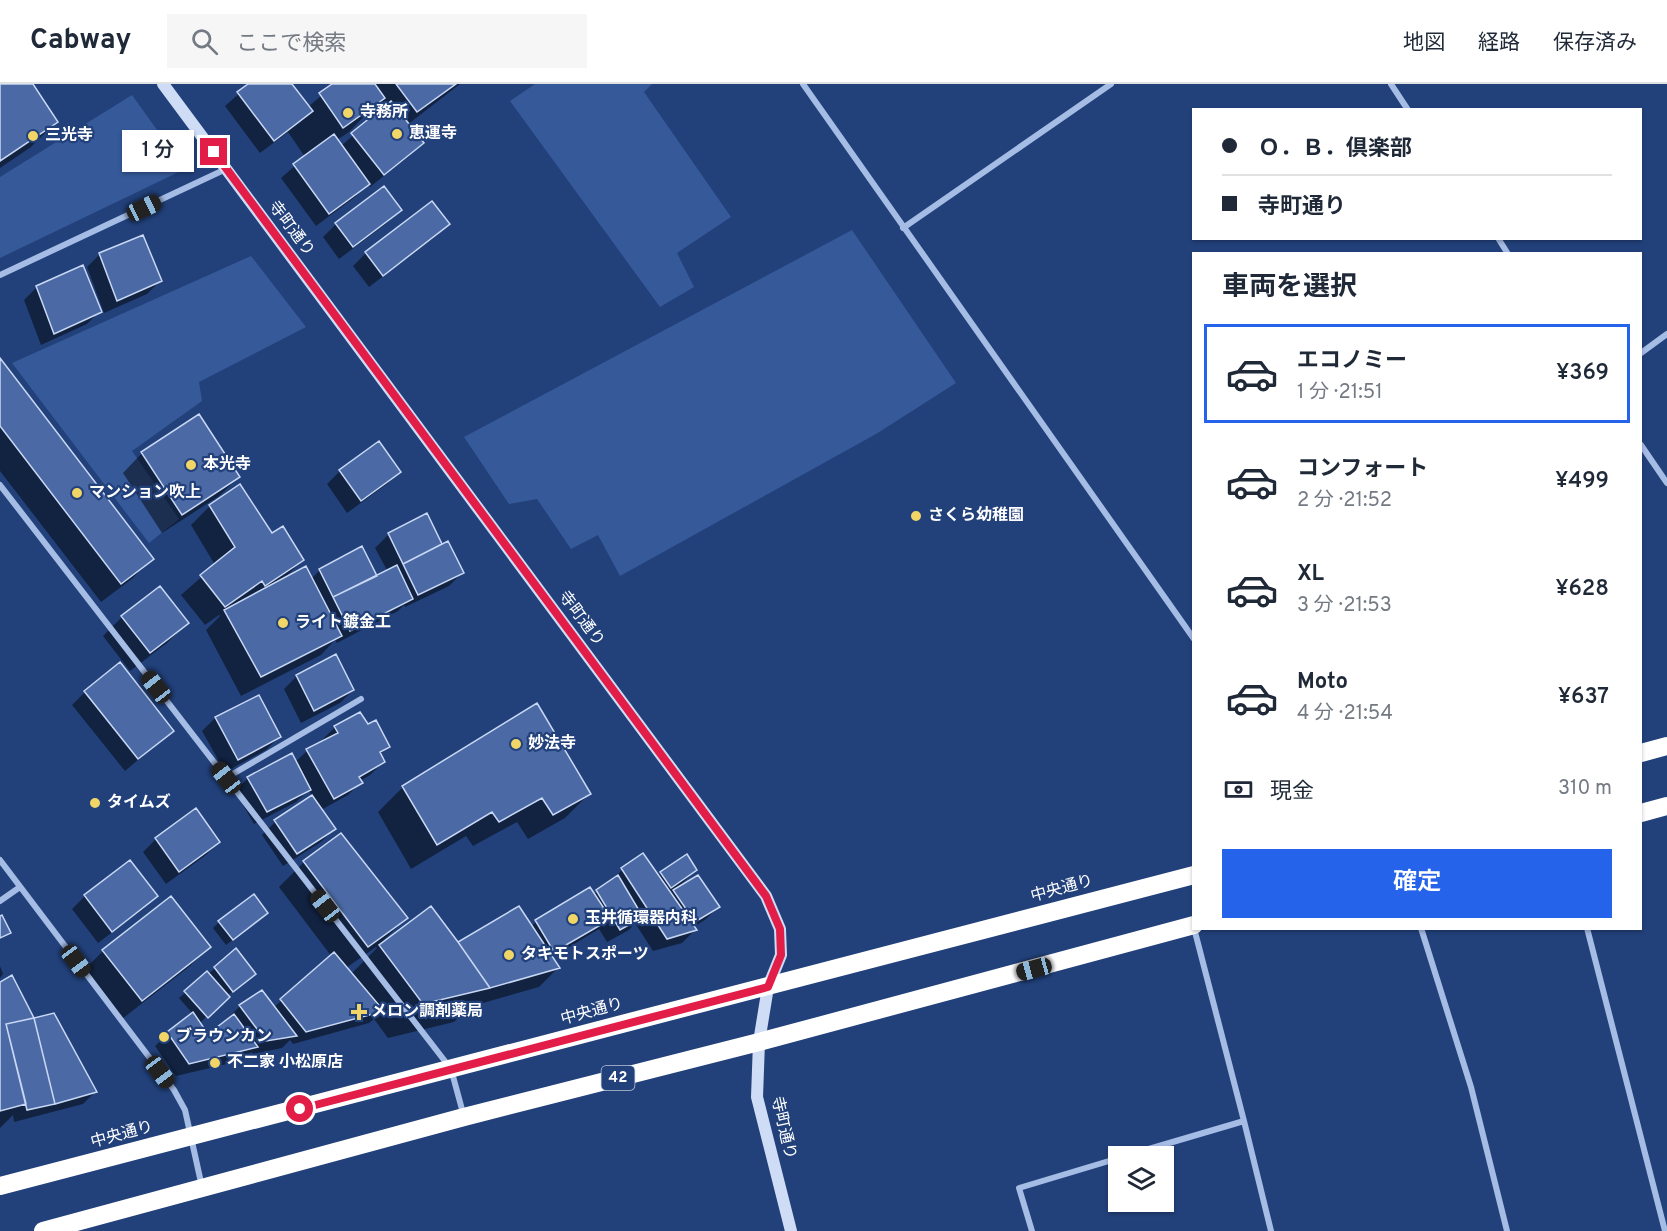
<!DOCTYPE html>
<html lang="ja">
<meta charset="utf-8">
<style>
body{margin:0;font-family:Overpass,"Noto Sans JP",sans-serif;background:#f6f6f7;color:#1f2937;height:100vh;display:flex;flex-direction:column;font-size:22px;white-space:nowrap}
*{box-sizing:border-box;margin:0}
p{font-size:20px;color:#747a83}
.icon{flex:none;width:33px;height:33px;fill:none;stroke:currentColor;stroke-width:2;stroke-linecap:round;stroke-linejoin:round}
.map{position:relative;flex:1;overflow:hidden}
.details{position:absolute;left:1192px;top:168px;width:450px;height:678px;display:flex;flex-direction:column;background:#fff;border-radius:0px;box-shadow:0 2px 4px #0004}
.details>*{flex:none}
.banner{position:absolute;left:1192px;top:24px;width:450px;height:132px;border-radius:0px;box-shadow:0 2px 4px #0004;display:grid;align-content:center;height:132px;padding:0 30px;background:#fff}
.fabs{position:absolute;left:1108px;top:1062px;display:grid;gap:12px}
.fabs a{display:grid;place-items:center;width:66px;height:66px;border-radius:0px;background:#fff;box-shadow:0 2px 4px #0004;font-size:30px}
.end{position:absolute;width:27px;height:27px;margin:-14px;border:8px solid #e11d48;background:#fff;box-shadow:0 0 0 3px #fff}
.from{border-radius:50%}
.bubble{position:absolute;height:42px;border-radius:0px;background:#fff;box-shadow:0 2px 4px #0004;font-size:20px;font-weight:600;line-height:42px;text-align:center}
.car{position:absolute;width:18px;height:36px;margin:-18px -9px;border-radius:8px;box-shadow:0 0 4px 2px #0007;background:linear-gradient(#222 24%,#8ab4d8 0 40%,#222 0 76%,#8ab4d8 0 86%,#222 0)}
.banner b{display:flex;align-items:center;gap:21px;height:57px;font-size:22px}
.banner b+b{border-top:2px solid #e0e1e3}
.banner i{width:15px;height:15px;background:#1f2937}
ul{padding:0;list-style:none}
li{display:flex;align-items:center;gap:18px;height:99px;margin:0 12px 9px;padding:0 18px;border:3px solid transparent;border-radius:0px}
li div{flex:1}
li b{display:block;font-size:22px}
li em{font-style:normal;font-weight:600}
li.on{border-color:#2563eb}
li>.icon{width:54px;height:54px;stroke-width:1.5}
h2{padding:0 30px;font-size:27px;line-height:72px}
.pay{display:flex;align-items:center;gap:15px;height:66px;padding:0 30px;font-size:22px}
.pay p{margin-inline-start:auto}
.primary-button{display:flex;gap:12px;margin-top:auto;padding:12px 30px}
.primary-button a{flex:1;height:69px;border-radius:0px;background:#2563eb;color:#fff;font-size:24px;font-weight:600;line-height:69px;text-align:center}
header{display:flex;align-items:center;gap:36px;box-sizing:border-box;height:84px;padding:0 30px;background:#fff;border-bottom:2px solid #e0e1e3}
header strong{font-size:28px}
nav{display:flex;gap:33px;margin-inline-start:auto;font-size:21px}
.search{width:420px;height:54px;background:#f6f6f7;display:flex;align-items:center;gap:15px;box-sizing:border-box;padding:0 21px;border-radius:0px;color:#747a83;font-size:22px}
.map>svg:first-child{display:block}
.green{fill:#355999}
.shadow{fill:#0007;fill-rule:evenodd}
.building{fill:#4b6aa5;stroke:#c8d8f4;stroke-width:1.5}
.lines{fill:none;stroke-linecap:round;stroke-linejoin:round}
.street{stroke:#a5bce5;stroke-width:6}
.secondary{stroke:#cfdcf5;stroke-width:12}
.highway{stroke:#fff;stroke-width:18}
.route{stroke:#e11d48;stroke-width:8}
.poi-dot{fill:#f1d667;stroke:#22417b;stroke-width:2}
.labels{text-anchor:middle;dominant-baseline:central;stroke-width:4.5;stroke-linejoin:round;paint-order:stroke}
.shield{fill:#22417b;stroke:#bdc6d7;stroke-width:1.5}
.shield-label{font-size:15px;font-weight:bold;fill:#fff}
.poi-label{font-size:16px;font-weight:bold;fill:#fff;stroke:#22417b;text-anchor:start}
.street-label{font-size:16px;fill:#fff;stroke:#22417b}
</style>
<header>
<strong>Cabway</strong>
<div class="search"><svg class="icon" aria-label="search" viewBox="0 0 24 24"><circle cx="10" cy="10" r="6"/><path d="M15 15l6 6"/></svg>ここで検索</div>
<nav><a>地図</a><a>経路</a><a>保存済み</a></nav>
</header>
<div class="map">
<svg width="1667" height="1147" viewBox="0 0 1667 1147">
<rect width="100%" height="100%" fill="#22417b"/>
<!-- green -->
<path class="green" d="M535 0H652L644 8 731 133 677 169 694 203 660 223 510 17Z
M132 11 185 85 0 174V93Z
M852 146 956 299 876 350 620 492 598 451 571 465 537 415 509 420 464 353Z
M251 172 306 243 199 298 202 317 132 367 179 435 149 459 12 279Z"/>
<!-- shadow -->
<path class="shadow" d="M0 0H32L56 38 31 63 0 84Z
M250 0H290L308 23 335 0H460L407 41 422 59 409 72 370 103 368 100 355 113 316 142 281 94 305 73 288 48 260 69 225 22ZM371 25 376 31 341 62 337 56 349 48Z
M431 119 448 140 435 153 369 203 353 182 366 169Z
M400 126 387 139 339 175 323 153 336 140Z
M100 170 160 197 147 210 104 229 87 183Z
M37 203 100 227 87 240 41 261 24 216Z
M0 276 152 474 133 494 101 518 0 387Z
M142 369 239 393 219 412 162 449 123 389Z
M340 387 399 388 387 400 347 429 327 400Z
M210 422 272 451 302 476 284 495H311L320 486 377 494 388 488 375 464 388 451 426 431 442 462 462 489 449 502 405 523 404 521 398 527 337 559 335 556 321 571 241 612 206 546 220 532 219 531 205 541 181 511 215 481 191 441Z
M122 533 187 539 167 559 130 587 103 552Z
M335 572 353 606 340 619 301 639 284 605 297 592Z
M85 608 172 647 125 687 72 621Z
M258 613 279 653 266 666 225 688 202 647 215 634Z
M367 642 388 662 380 671 383 678 370 691 360 697 361 698 348 711 321 726 334 745 321 758 283 782 262 751 275 738 312 712 309 706 296 718 254 740 235 707 248 694 295 678 307 667 323 658 322 656 335 643Z
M403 703 590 709 565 734 528 755 517 738 473 762 466 752 411 785 378 728Z
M195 726 219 758 206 771 166 800 143 768 156 755Z
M643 771 657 792 661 789 695 786 679 803 718 823 705 836 693 843 695 846 682 859 653 867 635 839 629 846 607 858 599 845 551 874 558 884 539 903 469 923 454 938 388 954 374 935 369 939 293 960 290 956 282 964 253 970 251 968 244 976 176 992 155 962 168 949 193 930 179 914 236 867 254 890 227 912 199 940 208 952 228 937 227 935 240 922 261 908 273 924 332 873 279 803 304 778 406 834 384 856 386 857 457 860 531 843 536 838 590 805 593 811 609 799 622 786ZM376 863 377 864 351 890 346 884Z
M85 812H156L143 825 98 859 72 825Z
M260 835 226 861 213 844 219 838Z
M209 863 190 882 122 935 84 886 103 867Z
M0 882 3 890 0 894Z
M0 900 96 1007 83 1020 14 1038 13 1031 0 1044Z"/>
<!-- building -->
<path class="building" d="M0 0H33L58 38 0 77Z
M248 0H292L313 27 274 57 237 8Z
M332 0H375L385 14 343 44 319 9Z
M396 0H456L417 28Z
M391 17 424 59 384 91 351 49Z
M334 50 370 100 329 130 293 80Z
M384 102 402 126 353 163 335 139Z
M432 117 450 140 383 192 365 168Z
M143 151 162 197 117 217 99 169Z
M83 181 102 228 54 250 36 202Z
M0 274 154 475 121 500 0 342Z
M199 330 240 393 182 431 141 368Z
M379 357 401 388 361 417 339 386Z
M240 400 272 449 283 442 304 476 265 502 262 497 225 523 200 491 235 463 209 421Z
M427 429 442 460 403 480 388 449Z
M448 457 464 489 418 511 403 480Z
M362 462 377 492 333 513 319 485Z
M397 481 413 515 350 547 333 513Z
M306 482 342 552 261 593 224 526Z
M160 502 189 539 150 569 121 532Z
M336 570 354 606 314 627 296 591Z
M120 578 174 647 138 675 84 607Z
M259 611 281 653 238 676 215 633Z
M537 619 591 710 553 731 542 714 499 738 492 728 437 761 402 702Z
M360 628 368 640 376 636 390 663 380 668 385 678 359 693 363 699 334 715 306 665 338 649 334 642Z
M292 669 311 706 267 728 247 693Z
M312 711 336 745 297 770 274 736Z
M196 724 220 758 179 788 155 754Z
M341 749 408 834 368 863 303 777Z
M643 769 697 846 667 855 621 784Z
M687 770 697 786 671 804 660 788Z
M130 776 158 812 112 848 84 811Z
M618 791 643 833 620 846 596 806Z
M698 791 720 823 695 838 673 806Z
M590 803 611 835 554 868 535 836Z
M254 810 268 829 233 856 218 837Z
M171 812 211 863 142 917 102 866Z
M431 822 458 858 490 904 423 920 379 861Z
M519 822 560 884 490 904 458 858Z
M2 831 11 849 0 854V832Z
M236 864 256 890 233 908 214 883Z
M334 868 384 927 306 948 280 915Z
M207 887 230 913 208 934 184 907Z
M12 891 34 934 6 940 26 1020 0 1027V898Z
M262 906 297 952 266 957 239 921Z
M193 928 208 950 234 930 258 963 189 980 167 948Z
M54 929 97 1008 55 1020 34 934Z
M34 934 55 1020 27 1026 6 940Z"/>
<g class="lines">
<!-- street -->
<path class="street" d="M803 0 1194 555
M1391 0 1408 26
M903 144 1111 0
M1498 154 1508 170
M0 191 226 85
M1641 269 1667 250
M1641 361 1667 399
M0 401 451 985 463 1029
M226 694 361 615
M0 776 174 1006 185 1026 202 1103
M0 817 20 803
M1421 844 1471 1003 1507 1147
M1587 844 1665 1147
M1244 1037 1271 1147
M1125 1072 1244 1037 1194 844
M1032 1147 1019 1104 1119 1074"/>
<!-- secondary -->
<path class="secondary" d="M163 0 766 812 780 845 781 871 768 903 759 958 757 1013 791 1147"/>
<!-- highway -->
<path class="highway" d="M1641 669 1667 662
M1641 729 1667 722
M0 1102 1194 791
M43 1147 464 1033 759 958 1194 841"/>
</g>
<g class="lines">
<!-- route -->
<path class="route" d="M214 68 766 812 780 845 781 871 768 903 300 1025"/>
</g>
<!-- markers -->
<g class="poi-dot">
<circle cx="348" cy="29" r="6"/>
<circle cx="397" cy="50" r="6"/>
<circle cx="33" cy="52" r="6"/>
<circle cx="191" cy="381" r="6"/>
<circle cx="77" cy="409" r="6"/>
<circle cx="916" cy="432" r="6"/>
<circle cx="283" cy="539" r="6"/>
<circle cx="516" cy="660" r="6"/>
<circle cx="95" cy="719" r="6"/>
<circle cx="573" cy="835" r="6"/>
<circle cx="509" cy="871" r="6"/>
<path d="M356 919h6v6h6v6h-6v6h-6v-6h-6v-6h6z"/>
<circle cx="164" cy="953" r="6"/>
<circle cx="215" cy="979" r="6"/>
</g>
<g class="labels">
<!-- shield labels -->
<rect class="shield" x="601.5" y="982" width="33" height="24" rx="4.5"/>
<g class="shield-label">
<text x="618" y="994">42</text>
</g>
<!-- poi labels -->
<g class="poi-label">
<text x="360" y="29">寺務所</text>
<text x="409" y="50">恵運寺</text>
<text x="45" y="52">三光寺</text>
<text x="203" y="381">本光寺</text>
<text x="89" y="409">マンション吹上</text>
<text x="928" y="432">さくら幼稚園</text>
<text x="295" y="539">ライト鍍金工</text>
<text x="528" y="660">妙法寺</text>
<text x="107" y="719">タイムズ</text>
<text x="585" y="835">玉井循環器内科</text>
<text x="521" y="871">タキモトスポーツ</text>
<text x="371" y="928">メロン調剤薬局</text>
<text x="176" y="953">ブラウンカン</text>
<text x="227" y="979">不二家 小松原店</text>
</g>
<!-- street labels -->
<g class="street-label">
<text transform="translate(291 145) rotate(53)">寺町通り</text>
<text transform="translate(581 535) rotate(53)">寺町通り</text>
<text transform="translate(1062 805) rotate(-15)">中央通り</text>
<text transform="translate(592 928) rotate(-15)">中央通り</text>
<text transform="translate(783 1044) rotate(77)">寺町通り</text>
<text transform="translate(122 1051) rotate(-15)">中央通り</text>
</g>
</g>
</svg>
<div class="fabs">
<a><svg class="icon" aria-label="layers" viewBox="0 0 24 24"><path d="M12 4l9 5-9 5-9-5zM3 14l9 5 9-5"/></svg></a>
</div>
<i class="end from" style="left:300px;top:1025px"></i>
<i class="end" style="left:214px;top:68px"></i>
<div class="bubble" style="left:122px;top:46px;width:72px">1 分</div>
<i class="car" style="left:144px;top:124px;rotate:65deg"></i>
<i class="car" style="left:156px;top:603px;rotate:322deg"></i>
<i class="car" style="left:226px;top:694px;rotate:322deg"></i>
<i class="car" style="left:325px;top:822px;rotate:322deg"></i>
<i class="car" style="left:76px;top:877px;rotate:143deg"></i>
<i class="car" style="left:1034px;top:885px;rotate:255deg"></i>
<i class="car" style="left:160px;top:988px;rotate:143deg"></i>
<div class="banner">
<b><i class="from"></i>Ｏ．Ｂ．倶楽部</b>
<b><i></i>寺町通り</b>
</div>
<section class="details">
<h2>車両を選択</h2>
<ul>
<li class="on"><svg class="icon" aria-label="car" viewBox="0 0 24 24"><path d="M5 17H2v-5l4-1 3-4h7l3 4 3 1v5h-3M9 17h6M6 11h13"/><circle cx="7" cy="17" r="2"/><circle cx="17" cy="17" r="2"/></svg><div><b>エコノミー</b><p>1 分 · 21:51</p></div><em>¥369</em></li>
<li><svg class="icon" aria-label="car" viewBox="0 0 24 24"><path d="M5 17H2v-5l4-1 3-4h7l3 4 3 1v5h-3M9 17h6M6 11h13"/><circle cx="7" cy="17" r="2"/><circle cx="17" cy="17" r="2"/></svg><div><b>コンフォート</b><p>2 分 · 21:52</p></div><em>¥499</em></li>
<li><svg class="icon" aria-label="car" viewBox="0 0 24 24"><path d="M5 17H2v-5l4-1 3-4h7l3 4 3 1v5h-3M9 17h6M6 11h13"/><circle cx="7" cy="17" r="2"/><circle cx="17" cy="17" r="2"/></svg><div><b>XL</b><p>3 分 · 21:53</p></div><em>¥628</em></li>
<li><svg class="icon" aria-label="car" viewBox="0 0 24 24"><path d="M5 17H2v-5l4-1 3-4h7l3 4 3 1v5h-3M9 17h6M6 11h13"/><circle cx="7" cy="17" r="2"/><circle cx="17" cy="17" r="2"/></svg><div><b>Moto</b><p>4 分 · 21:54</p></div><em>¥637</em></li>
</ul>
<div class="pay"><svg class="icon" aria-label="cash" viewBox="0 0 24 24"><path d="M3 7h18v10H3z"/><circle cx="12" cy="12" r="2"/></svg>現金<p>310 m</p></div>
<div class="primary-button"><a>確定</a></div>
</section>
</div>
